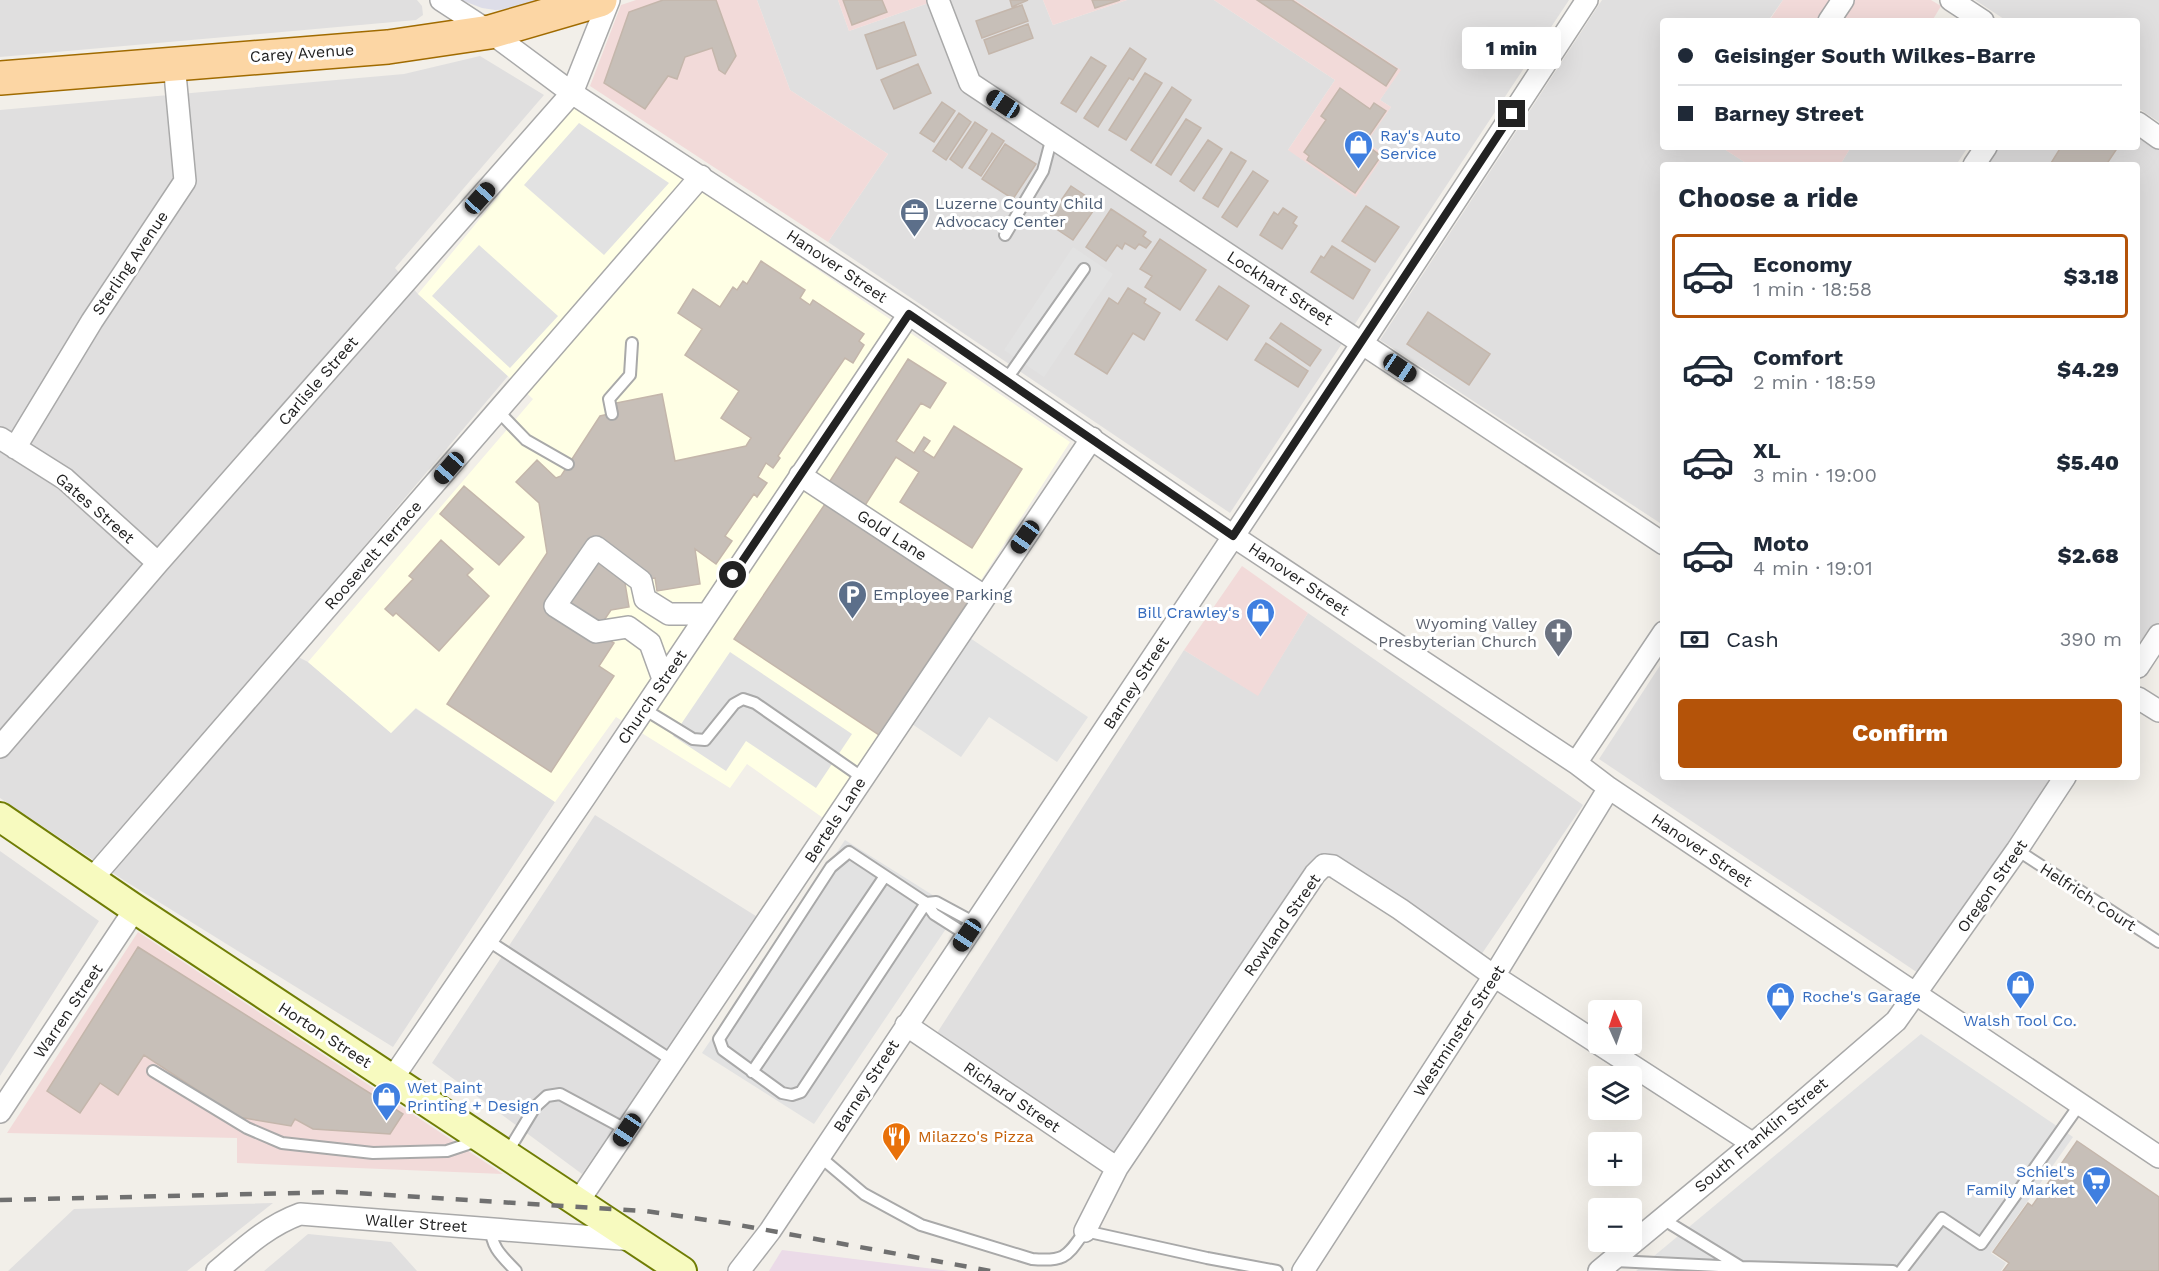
<!DOCTYPE html>
<meta charset="utf-8">
<style>
body{margin:0;font-family:"Work Sans",sans-serif;background:#f6f6f7;color:#1f2937;height:100vh;display:flex;flex-direction:column;font-size:22px;white-space:nowrap}
*{box-sizing:border-box;margin:0}
p{font-size:20px;color:#747a83}
.icon{flex:none;width:33px;height:33px;fill:none;stroke:currentColor;stroke-width:2;stroke-linecap:round;stroke-linejoin:round}
.map{position:relative;flex:1;overflow:hidden}
.side{position:absolute;left:1660px;top:162px;width:480px;height:618px;display:flex;flex-direction:column;background:#fff;border-radius:6px;box-shadow:0 6px 24px #0002}
.side>*{flex:none}
.hud{position:absolute;left:1660px;top:18px;width:480px;height:132px;border-radius:6px;box-shadow:0 6px 24px #0002;display:grid;align-content:center;height:132px;padding:0 18px;background:#fff}
.needle{width:39px;rotate:357deg}
.buttons{position:absolute;left:1588px;top:1000px;display:grid;gap:12px}
.buttons a{display:grid;place-items:center;width:54px;height:54px;border-radius:6px;background:#fff;box-shadow:0 6px 24px #0002;font-size:30px}
.end{position:absolute;width:27px;height:27px;margin:-14px;border:8px solid #222;background:#fff;box-shadow:0 0 0 3px #fff}
.from{border-radius:50%}
.bubble{position:absolute;height:42px;border-radius:6px;background:#fff;box-shadow:0 6px 24px #0002;font-size:20px;font-weight:800;line-height:42px;text-align:center}
.car{position:absolute;width:18px;height:36px;margin:-18px -9px;border-radius:8px;box-shadow:0 0 4px 2px #0007;background:linear-gradient(#222 24%,#8ab4d8 0 40%,#222 0 76%,#8ab4d8 0 86%,#222 0)}
.hud b{display:flex;align-items:center;gap:21px;height:57px;font-size:22px}
.hud b+b{border-top:2px solid #e0e1e3}
.hud i{width:15px;height:15px;background:#1f2937}
ul{padding:0;list-style:none}
li{display:flex;align-items:center;gap:18px;height:84px;margin:0 12px 9px;padding:0 6px;border:3px solid transparent;border-radius:6px}
li div{flex:1}
li b{display:block;font-size:22px}
li em{font-style:normal;font-weight:800}
li.on{border-color:#b45309}
li>.icon{width:54px;height:54px;stroke-width:1.5}
h2{padding:0 18px;font-size:27px;line-height:72px}
.pay{display:flex;align-items:center;gap:15px;height:66px;padding:0 18px;font-size:22px}
.pay p{margin-inline-start:auto}
.primary-button{display:flex;gap:12px;margin-top:auto;padding:12px 18px}
.primary-button a{flex:1;height:69px;border-radius:6px;background:#b45309;color:#fff;font-size:24px;font-weight:800;line-height:69px;text-align:center}
.map>svg:first-child{display:block}
.residential{fill:#e0dfdf}
.commercial{fill:#f2dad9}
.industrial{fill:#ebdbe8}
.education{fill:#ffffe5}
.parking{fill:#e2e2e2}
.plaza{fill:#dddde8}
.building{fill:#c7bfb8;stroke:#c4b6ab;stroke-width:1.5}
.lines{fill:none;stroke-linecap:round;stroke-linejoin:round}
.lane-casing{stroke:#a9a9a9;stroke-width:14}
.street-casing{stroke:#a9a9a9;stroke-width:24}
.secondary-casing{stroke:#707d05;stroke-width:32}
.primary-casing{stroke:#a06b00;stroke-width:36}
.lane{stroke:#fff;stroke-width:10}
.street{stroke:#fff;stroke-width:21}
.secondary{stroke:#f7fabf;stroke-width:28}
.primary{stroke:#fcd6a4;stroke-width:33}
.rail{stroke:#707070;stroke-width:4.5;stroke-dasharray:12 12;stroke-linecap:butt}
.route{stroke:#222;stroke-width:8}
.labels{text-anchor:middle;dominant-baseline:central;stroke-width:6;stroke-linejoin:round;paint-order:stroke}
.street-label{font-size:16px;fill:#222;stroke:#fff}
.shop-label{font-size:16px;fill:#366cbe;stroke:#fff;text-anchor:start}
.service-label{font-size:16px;fill:#4e5e75;stroke:#fff;text-anchor:start}
.worship-label{font-size:16px;fill:#5b616d;stroke:#fff;text-anchor:end}
.food-label{font-size:16px;fill:#c56008;stroke:#fff;text-anchor:start}
</style>
<div class="map">
<svg width="2159" height="1271" viewBox="0 0 2159 1271">
<rect width="100%" height="100%" fill="#f2efe9"/>
<!-- residential -->
<path class="residential" d="M0 0H417L422 6 423 15 416 20 0 57Z
M757 0H838L849 31 937 0H1043L1053 25 1127 0H1214L1335 80 1288 150 1384 154 1366 142 1391 107 1380 100 1400 70 1295 0H1569L1230 513 828 242 888 154 790 90Z
M1602 0H1783L1768 21H1664V147H1721L1749 165H1664L1663 525 1380 340Z
M1975 0H2159V122L2138 108V21H2007Z
M480 56 544 95 395 268 418 294 508 376 279 647 308 662 391 733 415 708 555 802 393 1047 125 881 0 798V110L404 74Z
M2138 136 2159 150V622L2138 654V165H1987L1999 147H2138Z
M1851 147H1968L1956 165H1840Z
M1308 613 1583 805 1481 955 1324 856 1114 1152 937 1033 1184 650 1258 695Z
M1663 661 1664 777H2055L1921 975 1599 759Z
M595 815 759 918 582 1174 432 1063Z
M0 851 99 921 0 1076Z
M273 1203 187 1271H8L74 1209Z
M308 1234 391 1242 417 1271H264Z"/>
<!-- commercial -->
<path class="commercial" d="M636 0H757L790 90 888 154 828 242 590 86 621 5Z
M838 0H937L849 31Z
M1043 0H1127L1053 25Z
M1214 0H1295L1401 70 1380 100 1391 107 1367 142 1384 155 1356 197 1288 150 1335 80Z
M1783 0H1931L1941 6 1932 21H1769Z
M1721 147H1851L1840 165H1749Z
M1242 566 1308 613 1258 696 1184 650Z
M138 932 503 1174 237 1163V1138L7 1133Z"/>
<!-- industrial -->
<path class="industrial" d="M782 1250 950 1271H769Z"/>
<!-- education -->
<path class="education" d="M572 107 708 195 1070 442 826 820 747 764 730 788 616 717 555 802 416 708 391 733 308 662 533 399 418 294Z"/>
<!-- parking -->
<path class="parking" d="M579 123 669 183 604 255 524 185Z
M479 245 558 316 510 368 432 296Z
M1073 247 1113 274 1044 377 1004 350Z
M970 638 1088 717 1057 762 989 717 961 757 912 724Z
M730 652 852 734 816 788 746 741 726 771 673 736Z
M845 840 958 911 814 1124 702 1053Z
M1921 1034 2073 1137 1991 1253 2006 1263 2001 1271H1636Z"/>
<!-- plaza -->
<path class="plaza" d="M461 0H543L515 9 495 10 482 8Z"/>
<!-- building -->
<path class="building" d="M663 0H716L736 56 725 74 719 70 712 48 685 57 677 79 668 76 645 109 604 83 629 12Z
M843 0H882L887 12 852 25Z
M1010 0H1028L1012 7Z
M1092 0H1120L1095 8Z
M1257 0H1292L1397 69 1386 86Z
M1022 5 1028 21 982 38 976 21Z
M904 22 916 55 877 69 865 35Z
M1028 24 1033 38 989 54 984 40Z
M1130 48 1146 59 1133 80 1129 78 1098 127 1084 118Z
M1091 57 1106 66 1076 112 1061 103Z
M918 64 931 93 894 109 881 80Z
M1145 73 1162 83 1126 140 1109 130Z
M1172 87 1191 100 1151 163 1131 150Z
M1340 88 1370 109 1374 103 1386 111 1364 143 1381 156 1355 193 1307 160 1309 156 1304 152 1326 120 1321 116Z
M942 102 955 111 934 142 920 133Z
M959 113 971 122 946 160 933 151Z
M1186 119 1201 128 1171 175 1156 165Z
M975 122 987 130 962 168 950 159Z
M992 133 1004 141 981 176 969 168Z
M1208 140 1222 149 1194 191 1180 181Z
M1005 144 1036 164 1013 199 982 179Z
M2061 147H2118L2106 165H2054L2051 163Z
M1231 152 1246 161 1218 207 1203 198Z
M1253 171 1268 181 1237 227 1222 217Z
M1071 186 1098 204 1073 240 1046 222Z
M1366 206 1399 227 1375 262 1342 241Z
M1283 208 1297 217 1293 223 1297 226 1282 249 1260 235 1274 212 1278 215Z
M1111 209 1146 232 1143 236 1151 242 1146 248 1139 244 1135 249 1125 243 1122 249 1117 245 1106 261 1086 247Z
M1160 239 1206 270 1180 310 1145 287 1152 276 1140 269Z
M1332 246 1370 270 1353 299 1311 272 1321 256 1324 258Z
M761 261 805 290 800 298 810 305 813 300 864 334 859 341 864 345 853 363 845 358 778 456 780 458 773 468 766 463 758 477 767 483 757 497 754 494 725 536 732 541 716 564 695 549 700 584 657 591 655 578 625 583 629 607 611 610 596 632 614 643 599 666 614 676 551 772 447 704 547 553 539 503 516 482 537 460 556 478 561 476 600 416 618 412 616 403 662 394 675 461 746 446 751 438 721 418 739 391 685 355 702 329 678 313 693 289 720 307 733 287 737 290 743 281 747 284Z
M1219 286 1249 306 1227 340 1196 320Z
M1128 288 1146 299 1144 303 1160 313 1144 340 1133 333 1107 374 1075 354 1109 298 1118 304Z
M1428 312 1490 354 1469 385 1407 344Z
M1281 323 1321 350 1310 366 1270 338Z
M1266 343 1308 371 1298 387 1255 360Z
M908 359 946 383 930 408 921 403 896 441 914 453 924 437 930 441 923 451 934 458 954 426 1022 469 972 548 900 502 919 472 896 457 864 507 828 484Z
M464 486 524 537 499 565 440 514Z
M825 504 969 600 879 735 734 639Z
M441 540 473 569 467 575 489 596 439 651 396 613 393 616 385 609 413 579 409 576Z
M138 947 403 1114 390 1134 313 1129 295 1119 291 1126 238 1117 144 1055 118 1095 100 1083 80 1113 47 1091Z
M2077 1141 2159 1197V1271H2003L2009 1263 1993 1252 2028 1203 2032 1206Z"/>
<g class="lines">
<defs>
<path id="lane" d="M1005 235 1043 171 1052 137
M1006 380 1084 269
M498 411 526 440 568 464
M612 414 609 399 630 375 632 343
M644 709 693 739 705 740 734 704 743 699 755 703 863 778
M2017 850 2159 942
M926 903 801 1092 792 1095 782 1093 723 1050 719 1039 831 867 849 852 926 903 934 914 967 935
M926 903 936 902 975 923
M487 940 673 1061
M153 1071 247 1128 282 1143 373 1153 447 1151 477 1141
M752 1072 885 876
M507 1153 535 1107 547 1096 560 1094 627 1130
M819 1156 864 1194 921 1225 1032 1259C1066 1262 1067 1256 1085 1231L1207 1258 1277 1271
M1661 1218 1741 1267 1893 1271
M491 1228C491 1248 503 1257 516 1271
M1615 1261 1740 1267
M1901 1271 1942 1218 1981 1244 2080 1104"/>
<path id="street" d="M441 0 490 32 572 93 909 314 1233 536 1576 763 1609 788 2159 1157
M938 0 970 83 1664 544
M1951 0 1983 21
M1829 21 1843 0
M2138 123 2159 138
M1974 165 1986 147
M0 438 65 479 158 563
M15 448 92 321 185 181 174 63
M800 475 984 596
M2138 667 2159 635
M663 679 650 643 628 627 596 632 555 606 596 547 641 581 645 599 669 614H707
M2138 698 2159 711
M0 747 158 563 572 93 609 0
M1576 763 1664 632
M91 880 701 176
M906 1025 1117 1168
M1599 1044 1752 1143
M392 1079 585 797 909 314
M0 1112 135 909
M578 1202C751 948 919 691 1092 438
M1085 1231 1117 1168 1315 874 1324 865 1333 866 1400 909 1494 976 1599 1044
M217 1271C243 1249 267 1226 300 1214L634 1240
M739 1271 770 1231 1363 342 1587 0
M1303 1271 1494 976 1609 788
M1599 1271 1779 1122 1896 1021 2017 850 2065 777"/>
<path id="secondary" d="M0 817 135 909 682 1271"/>
<path id="primary" d="M0 78 388 47 490 32 600 0"/>
</defs>
<!-- lane casing -->
<use href="#lane" class="lane-casing"/>
<!-- street casing -->
<use href="#street" class="street-casing"/>
<!-- secondary casing -->
<use href="#secondary" class="secondary-casing"/>
<!-- primary casing -->
<use href="#primary" class="primary-casing"/>
<!-- lane -->
<use href="#lane" class="lane"/>
<!-- street -->
<use href="#street" class="street"/>
<!-- secondary -->
<use href="#secondary" class="secondary"/>
<!-- primary -->
<use href="#primary" class="primary"/>
<!-- rail -->
<path class="rail" d="M0 1200 338 1192 645 1211 728 1223 991 1271"/>
</g>
<g class="lines">
<!-- route -->
<path class="route" d="M733 575 909 314 1233 536 1512 114"/>
</g>
<!-- icons -->
<defs>
<symbol id="shop-pin" viewBox="-11 -11 22 30"><path d="M0 17L-7.5 6A9.5 9.5 0 1 1 7.5 6Z" fill="#3f7fe0" stroke="#fff"/><path d="M-5-2.5h2.3a2.7 3.5 0 0 1 5.4 0H5L5.5 6h-11ZM-1.5-2.5h3a1.5 2.3 0 0 0-3 0Z" fill="#fff"/></symbol>
<symbol id="office-pin" viewBox="-11 -11 22 30"><path d="M0 17L-7.5 6A9.5 9.5 0 1 1 7.5 6Z" fill="#5c6f8a" stroke="#fff"/><path d="M-6-3h4V-5.5h4V-3h4V5H-6ZM-1-4.5V-3h2v-1.5ZM-6 0V1H6V0Z" fill="#fff"/></symbol>
<symbol id="parking-pin" viewBox="-11 -11 22 30"><path d="M0 17L-7.5 6A9.5 9.5 0 1 1 7.5 6Z" fill="#5c6f8a" stroke="#fff"/><path d="M-3.5-5.5H1a3.5 3.5 0 0 1 0 7H-1V5.5H-3.5ZM-1-3.4V-.6H.8a1.4 1.4 0 0 0 0-2.8Z" fill="#fff"/></symbol>
<symbol id="church-pin" viewBox="-11 -11 22 30"><path d="M0 17L-7.5 6A9.5 9.5 0 1 1 7.5 6Z" fill="#6b7280" stroke="#fff"/><path d="M-1.2-6h2.4v3.5h3.3v2.4h-3.3V6h-2.4V-.1h-3.3v-2.4h3.3Z" fill="#fff"/></symbol>
<symbol id="restaurant-pin" viewBox="-11 -11 22 30"><path d="M0 17L-7.5 6A9.5 9.5 0 1 1 7.5 6Z" fill="#e8710a" stroke="#fff"/><path d="M-5-6h1v4h1v-4h1v4h1v-4h1v5L-1.5 .5V6h-2V.5L-5-1ZM5-6V6H3V1.5H1.5Q1.5-4 5-6Z" fill="#fff"/></symbol>
<symbol id="supermarket-pin" viewBox="-11 -11 22 30"><path d="M0 17L-7.5 6A9.5 9.5 0 1 1 7.5 6Z" fill="#3f7fe0" stroke="#fff"/><path d="M-6-5.5h2.5l.6 2H6L4.5 2H-2.5L-4.4-4H-6ZM-1.5 3.2a1.3 1.3 0 1 0 .1 0ZM3 3.2a1.3 1.3 0 1 0 .1 0Z" fill="#fff"/></symbol>
</defs>
<g fill-rule="evenodd">
<use href="#shop-pin" x="1342" y="128" width="33" height="45"/>
<use href="#office-pin" x="898" y="196" width="33" height="45"/>
<use href="#parking-pin" x="836" y="578" width="33" height="45"/>
<use href="#shop-pin" x="1244" y="596" width="33" height="45"/>
<use href="#church-pin" x="1542" y="616" width="33" height="45"/>
<use href="#shop-pin" x="2004" y="968" width="33" height="45"/>
<use href="#shop-pin" x="1764" y="980" width="33" height="45"/>
<use href="#shop-pin" x="370" y="1080" width="33" height="45"/>
<use href="#restaurant-pin" x="880" y="1120" width="33" height="45"/>
<use href="#supermarket-pin" x="2080" y="1164" width="33" height="45"/>
</g>
<g class="labels">
<!-- street labels -->
<g class="street-label">
<text transform="translate(302 53) rotate(-4)">Carey Avenue</text>
<text transform="translate(130 263) rotate(-56)">Sterling Avenue</text>
<text transform="translate(837 266) rotate(34)">Hanover Street</text>
<text transform="translate(1280 288) rotate(33)">Lockhart Street</text>
<text transform="translate(318 381) rotate(-49)">Carlisle Street</text>
<text transform="translate(95 508) rotate(41)">Gates Street</text>
<text transform="translate(892 535) rotate(33)">Gold Lane</text>
<text transform="translate(373 555) rotate(-49)">Roosevelt Terrace</text>
<text transform="translate(1299 579) rotate(34)">Hanover Street</text>
<text transform="translate(1136 683) rotate(-57)">Barney Street</text>
<text transform="translate(652 697) rotate(-56)">Church Street</text>
<text transform="translate(835 820) rotate(-57)">Bertels Lane</text>
<text transform="translate(1702 850) rotate(34)">Hanover Street</text>
<text transform="translate(1992 886) rotate(-55)">Oregon Street</text>
<text transform="translate(2088 897) rotate(33)">Helfrich Court</text>
<text transform="translate(1282 925) rotate(-55)">Rowland Street</text>
<text transform="translate(68 1011) rotate(-56)">Warren Street</text>
<text transform="translate(1459 1031) rotate(-57)">Westminster Street</text>
<text transform="translate(325 1035) rotate(33)">Horton Street</text>
<text transform="translate(866 1086) rotate(-57)">Barney Street</text>
<text transform="translate(1012 1097) rotate(34)">Richard Street</text>
<text transform="translate(1761 1135) rotate(-40)">South Franklin Street</text>
<text transform="translate(416 1223) rotate(4)">Waller Street</text>
</g>
<!-- shop labels -->
<g class="shop-label">
<text x="1380" y="135">Ray's Auto<tspan x="1380" dy="18">Service</tspan></text>
<text x="1240" y="612" text-anchor="end">Bill Crawley's</text>
<text x="1802" y="996">Roche's Garage</text>
<text x="2020" y="1020" text-anchor="middle">Walsh Tool Co.</text>
<text x="407" y="1087">Wet Paint<tspan x="407" dy="18">Printing + Design</tspan></text>
<text x="2075" y="1171" text-anchor="end">Schiel's<tspan x="2075" dy="18">Family Market</tspan></text>
</g>
<!-- service labels -->
<g class="service-label">
<text x="935" y="203">Luzerne County Child<tspan x="935" dy="18">Advocacy Center</tspan></text>
<text x="873" y="594">Employee Parking</text>
</g>
<!-- worship labels -->
<g class="worship-label">
<text x="1537" y="623">Wyoming Valley<tspan x="1537" dy="18">Presbyterian Church</tspan></text>
</g>
<!-- food labels -->
<g class="food-label">
<text x="918" y="1136">Milazzo's Pizza</text>
</g>
</g>
</svg>
<div class="buttons">
<a><svg class="needle" viewBox="-14 -14 28 28"><path d="M0-13l5 13h-10z" fill="#e53935"/><path d="M0 13l5-13h-10z" fill="#747a83"/></svg></a>
<a><svg class="icon" aria-label="layers" viewBox="0 0 24 24"><path d="M12 4l9 5-9 5-9-5zM3 14l9 5 9-5"/></svg></a>
<a>+</a>
<a>−</a>
</div>
<i class="end from" style="left:733px;top:575px"></i>
<i class="end" style="left:1512px;top:114px"></i>
<div class="bubble" style="left:1462px;top:27px;width:99px">1 min</div>
<i class="car" style="left:1003px;top:104px;rotate:303deg"></i>
<i class="car" style="left:480px;top:198px;rotate:42deg"></i>
<i class="car" style="left:1400px;top:368px;rotate:124deg"></i>
<i class="car" style="left:449px;top:468px;rotate:221deg"></i>
<i class="car" style="left:1025px;top:537px;rotate:215deg"></i>
<i class="car" style="left:967px;top:935px;rotate:214deg"></i>
<i class="car" style="left:627px;top:1130px;rotate:214deg"></i>
<div class="hud">
<b><i class="from"></i>Geisinger South Wilkes-Barre</b>
<b><i></i>Barney Street</b>
</div>
<section class="side">
<h2>Choose a ride</h2>
<ul>
<li class="on"><svg class="icon" aria-label="car" viewBox="0 0 24 24"><path d="M5 17H2v-5l4-1 3-4h7l3 4 3 1v5h-3M9 17h6M6 11h13"/><circle cx="7" cy="17" r="2"/><circle cx="17" cy="17" r="2"/></svg><div><b>Economy</b><p>1 min · 18:58</p></div><em>$3.18</em></li>
<li><svg class="icon" aria-label="car" viewBox="0 0 24 24"><path d="M5 17H2v-5l4-1 3-4h7l3 4 3 1v5h-3M9 17h6M6 11h13"/><circle cx="7" cy="17" r="2"/><circle cx="17" cy="17" r="2"/></svg><div><b>Comfort</b><p>2 min · 18:59</p></div><em>$4.29</em></li>
<li><svg class="icon" aria-label="car" viewBox="0 0 24 24"><path d="M5 17H2v-5l4-1 3-4h7l3 4 3 1v5h-3M9 17h6M6 11h13"/><circle cx="7" cy="17" r="2"/><circle cx="17" cy="17" r="2"/></svg><div><b>XL</b><p>3 min · 19:00</p></div><em>$5.40</em></li>
<li><svg class="icon" aria-label="car" viewBox="0 0 24 24"><path d="M5 17H2v-5l4-1 3-4h7l3 4 3 1v5h-3M9 17h6M6 11h13"/><circle cx="7" cy="17" r="2"/><circle cx="17" cy="17" r="2"/></svg><div><b>Moto</b><p>4 min · 19:01</p></div><em>$2.68</em></li>
</ul>
<div class="pay"><svg class="icon" aria-label="cash" viewBox="0 0 24 24"><path d="M3 7h18v10H3z"/><circle cx="12" cy="12" r="2"/></svg>Cash<p>390 m</p></div>
<div class="primary-button"><a>Confirm</a></div>
</section>
</div>
